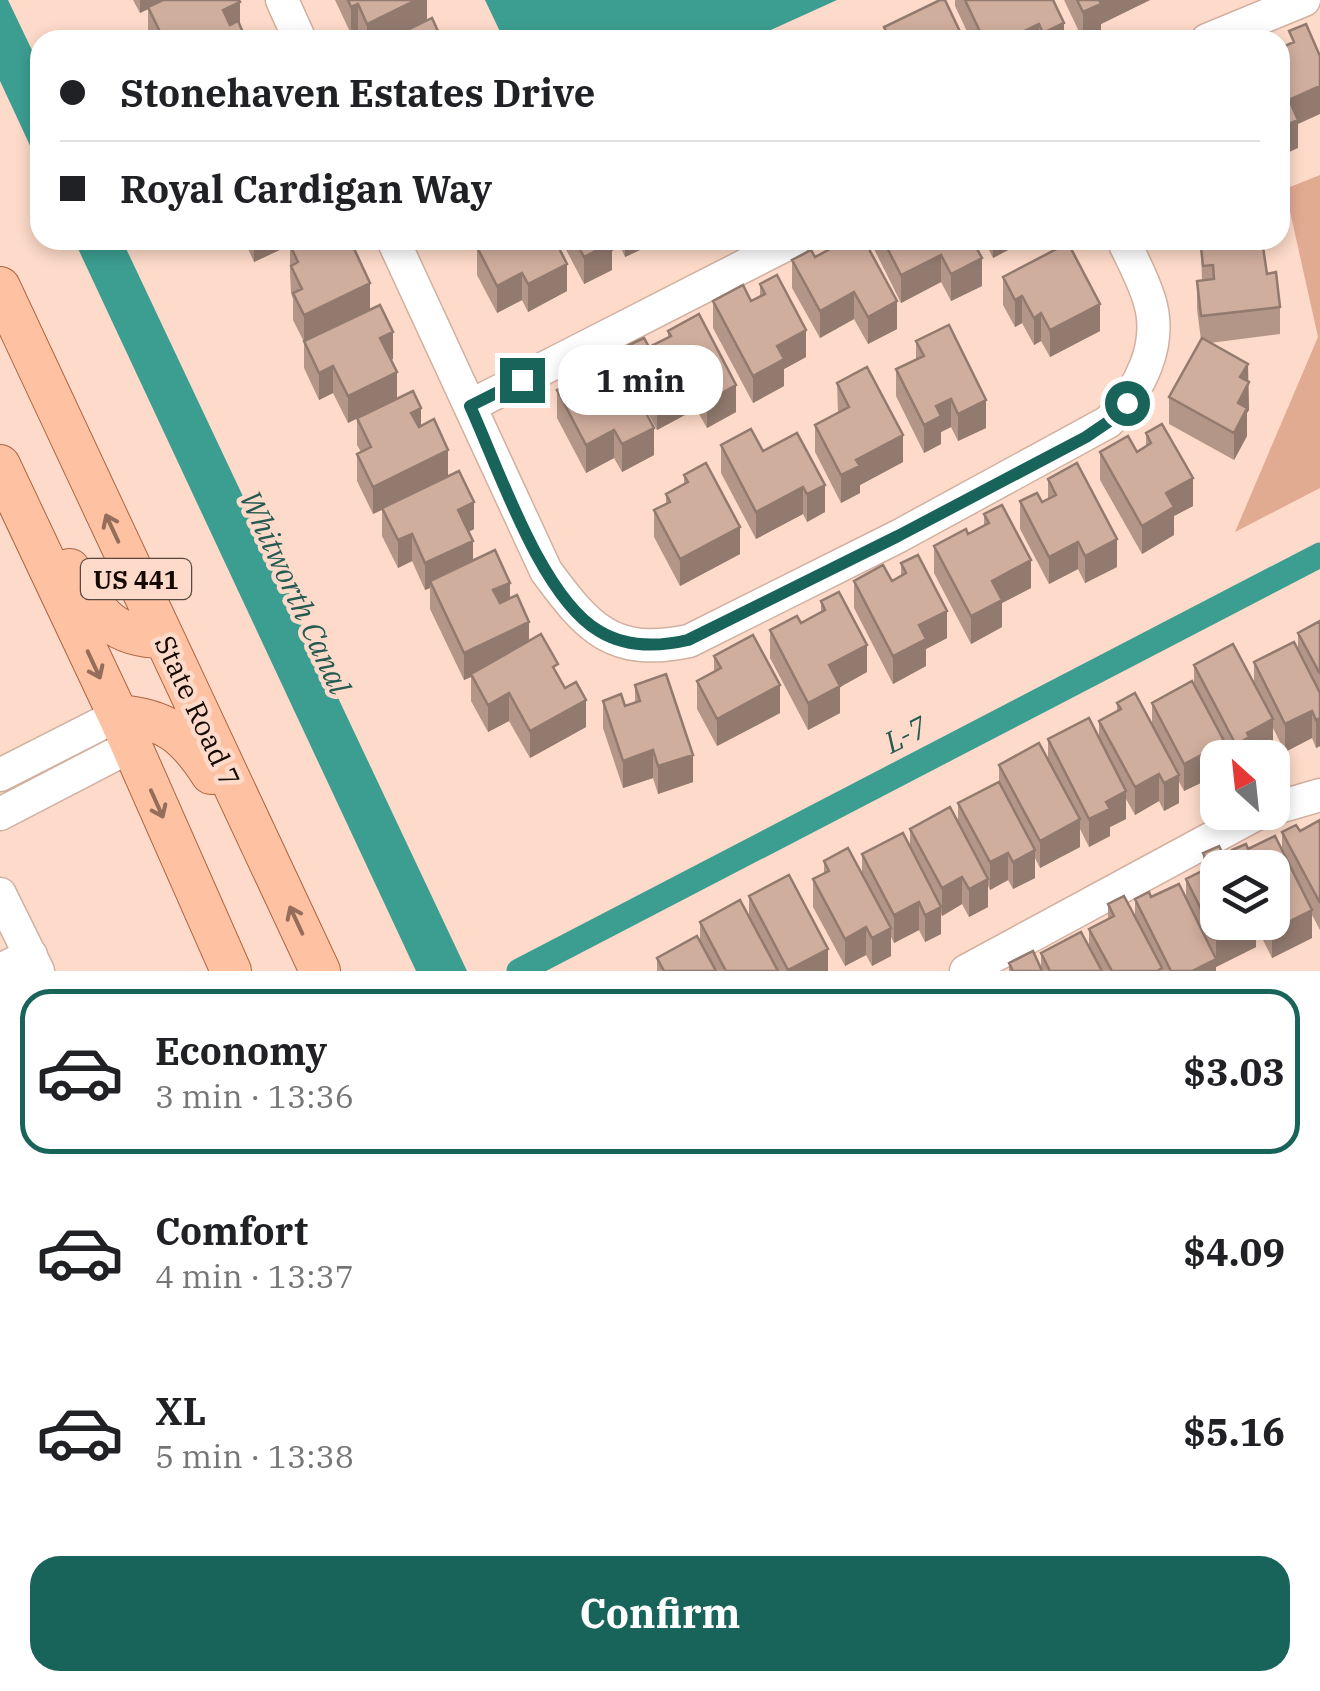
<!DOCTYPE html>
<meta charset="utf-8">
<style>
body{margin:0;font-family:"IBM Plex Serif",serif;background:#f6f6f6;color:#202124;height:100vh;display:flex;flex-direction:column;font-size:38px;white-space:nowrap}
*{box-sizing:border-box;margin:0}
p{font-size:32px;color:#757577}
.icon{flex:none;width:55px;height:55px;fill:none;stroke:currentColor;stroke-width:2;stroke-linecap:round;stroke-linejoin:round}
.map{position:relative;height:971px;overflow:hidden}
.details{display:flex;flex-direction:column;background:#fff;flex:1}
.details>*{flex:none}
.banner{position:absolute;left:30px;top:30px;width:1260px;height:220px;border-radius:30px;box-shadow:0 5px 15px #0003;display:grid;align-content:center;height:220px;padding:0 30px;background:#fff}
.needle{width:65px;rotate:333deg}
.buttons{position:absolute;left:1200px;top:740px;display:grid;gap:20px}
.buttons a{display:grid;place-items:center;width:90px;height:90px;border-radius:20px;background:#fff;box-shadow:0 5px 15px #0003;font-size:50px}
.end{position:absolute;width:45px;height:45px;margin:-22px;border:12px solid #18635a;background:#fff;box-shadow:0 0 0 5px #fff}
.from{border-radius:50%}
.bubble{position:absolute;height:70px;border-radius:30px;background:#fff;box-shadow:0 5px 15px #0003;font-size:32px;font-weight:700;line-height:70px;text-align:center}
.banner b{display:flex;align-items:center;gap:35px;height:95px;font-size:38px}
.banner b+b{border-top:2px solid #e0e0e0}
.banner i{width:25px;height:25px;background:#202124}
ul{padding:18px 0 0;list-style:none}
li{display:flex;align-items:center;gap:30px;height:165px;margin:0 20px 15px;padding:0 10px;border:5px solid transparent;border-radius:30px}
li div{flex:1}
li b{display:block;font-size:38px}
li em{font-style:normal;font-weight:700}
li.on{border-color:#18635a}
li>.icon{width:90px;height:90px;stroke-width:1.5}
.cta{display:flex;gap:20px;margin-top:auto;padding:20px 30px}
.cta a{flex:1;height:115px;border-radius:30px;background:#18635a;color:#fff;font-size:40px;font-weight:700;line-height:115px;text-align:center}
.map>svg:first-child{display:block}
.green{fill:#e1ab92}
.water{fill:#3c9e91}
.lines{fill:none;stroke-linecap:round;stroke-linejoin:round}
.canal{stroke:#3c9e91;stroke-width:25}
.minor-casing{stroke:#d2b0a0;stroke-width:35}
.major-casing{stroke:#ac6643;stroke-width:42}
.minor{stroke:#fff;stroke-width:32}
.major{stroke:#fec1a2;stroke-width:40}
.wall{fill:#b39688}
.shaded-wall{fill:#927a6f}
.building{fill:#d0ae9e;stroke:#927a6f;stroke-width:2.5}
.oneway{stroke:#956e5b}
.route{stroke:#18635a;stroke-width:12}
.labels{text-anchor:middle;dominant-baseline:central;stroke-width:9;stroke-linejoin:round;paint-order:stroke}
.shield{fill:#fddac9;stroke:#5a4840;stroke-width:2.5}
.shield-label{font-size:25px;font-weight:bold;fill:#140905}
.street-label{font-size:28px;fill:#140905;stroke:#fddac9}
.water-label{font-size:30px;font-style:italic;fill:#245a52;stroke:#fddac9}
</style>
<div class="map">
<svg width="1320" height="971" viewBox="0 0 1320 971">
<rect width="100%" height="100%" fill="#fddac9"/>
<!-- green -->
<path class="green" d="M1320 175V488L1235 532 1318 337 1285 189Z"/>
<!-- water -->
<path class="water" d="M0 0H8L40 67V167L0 81Z
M485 0H837L749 40H504Z
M74 240H122L467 971H416Z"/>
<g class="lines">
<!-- canal -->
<path class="canal" d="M519 971 1320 555"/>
<defs>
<path id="minor" d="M282 0 300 40
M1207 40 1304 0
M393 240 546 571C588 628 612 657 689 641L899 536 1108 422C1139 391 1164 345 1149 299 1143 279 1132 259 1123 240
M470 406 795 240
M0 775 118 715
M1272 809 1320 795
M0 814 131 746
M0 894 38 971
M0 970 31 955
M966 971 1260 812"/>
<path id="major" d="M0 287 320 971
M0 465 118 715 231 971
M70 569C97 611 109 638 164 638
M118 715C166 719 185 734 211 774"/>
</defs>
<!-- minor casing -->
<use href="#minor" class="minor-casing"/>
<!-- major casing -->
<use href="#major" class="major-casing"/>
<!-- minor -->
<use href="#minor" class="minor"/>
<!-- major -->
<use href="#major" class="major"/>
</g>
<!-- wall -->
<path class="wall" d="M133 0H239L240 25 245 40H151L148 34V9L140 13Z
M335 0H427V21L442 40H362L358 32 351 34Z
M955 0H1053L1064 40H971L955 6Z
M1064 0H1150L1101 24V31L1083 40Z
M884 27 964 40H884Z
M244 240H350L370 309 393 359 391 360 397 399 421 426 448 476 474 529 468 532 473 561 510 598 529 641 558 675 586 727 530 758 509 721 488 732 471 701V677L464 680 430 609V588L425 590 412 561 398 568 382 536V510L373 514 357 481V454L361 452 357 445V418L348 423 333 393 319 400 304 368V342L293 320V299L291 293 290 273V245L254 262Z
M561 240H642V249L625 257 620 246 612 251V270L584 284Z
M873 240H972L982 286 951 301 941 282 901 303 873 247Z
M984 240H1027L993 258Z
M477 247 567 291 528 312 522 300 497 313 477 275Z
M1201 247 1267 274 1280 307V334L1210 343 1248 382 1249 410 1247 413V436L1234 460 1169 424V397L1201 340 1197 309V281H1202Z
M815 257 897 329 868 344 854 319 820 338 792 288V260Z
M1003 277 1100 331 1050 357 1041 341 1034 345 1022 323 1015 327 1003 305Z
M760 284 806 357 784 369V386L753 403 713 328V301H751L760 296Z
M668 331 736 412 707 428 696 409 657 430 627 373V346L649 347 668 338Z
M916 341 986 428 958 441 951 427 941 432V444L924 453 896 396V369L916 359Z
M584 368 654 455 622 472 614 458 586 473 557 418V390L579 391 584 389Z
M837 383 903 462 860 485V493L841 503 815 452V425L838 413Z
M797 433 825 512 807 522 803 514 756 539 721 473V445L763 451Z
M1146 433 1193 506 1174 516V535L1142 554 1100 480V452H1137L1146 447Z
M684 475 740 554 680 586 654 537V510L666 504V494L684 485Z
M1048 479 1117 567 1085 583 1078 569 1049 584 1020 529V501L1042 502 1048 499Z
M984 514 1031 588 1002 603V627L971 644 934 573V546L968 534 984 525Z
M901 563 947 638 926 649V666L893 684 854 608V581H892L901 576Z
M821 601 867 672 840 687V713L808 730 770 658V630L801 623 821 612Z
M1320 621V746L1316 748 1312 738 1285 752 1273 728V746L1252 758H1218V789L1215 790 1209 779 1184 791 1179 782V803L1164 811 1159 801 1135 815 1126 799V819L1110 827V836L1089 847 1080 829V847L1040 868 1035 858V878L1013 889 1008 880 990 890 988 886V907L969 917 962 904 942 916 941 914V934L925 942 919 930 894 943 891 937V956L872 966 866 955 845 966 813 907V879L824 873V861L862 874V854L910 847V829L958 823V803L999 784V765L1048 760V739L1099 738V721L1117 711V703L1152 725V703L1194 684V665L1254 683V662L1298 650V633Z
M714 656 780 713 717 746 697 709V681L714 672Z
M635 685 693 782 658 794 653 778 623 788 603 728V701L625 706 635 702Z
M1320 820V930L1312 915V938L1272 958 1256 926V947L1216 967V971H1009V963L1041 968V953L1089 948V929L1108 919V904L1135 918V899L1151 897 1186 898V879L1203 870V853L1219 846 1218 922H1272V868H1232V850H1282V832L1300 831Z
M749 896 828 971H657V958L700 941V922L749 917Z"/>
<!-- shaded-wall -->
<path class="shaded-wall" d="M140 0H167L140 13Z
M416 0H427V22L390 40H367V24Z
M1098 0H1150L1101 24V31L1083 40V12Z
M240 2V29L223 37V10Z
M358 4V32L351 34V7Z
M1064 23V40H1043V33Z
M1039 24V40H1006Z
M178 34V40H165Z
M1320 86V114L1298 124V148L1280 156V129L1289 100Z
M254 240H301L254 262Z
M604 240H620V246L612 251V270L584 284V257Z
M625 240H642V249L625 257Z
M993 240H1027L993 258Z
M941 255V282L901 303V275Z
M982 258V286L951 301V274Z
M567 264V291L528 312V284Z
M522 273V300L497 313V286Z
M370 283V310L304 342V315Z
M854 292V319L820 338V311Z
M1022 296V323L1015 327V300Z
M897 301V329L868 344V317Z
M1100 304V331L1050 357V330Z
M1041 313V341L1034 345V318Z
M806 330V357L784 369V386L753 403V376L777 346Z
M393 332V359L380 366V338Z
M1248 364 1249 410 1247 413V436L1234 460V433L1240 377Z
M333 366V393L319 400V373Z
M397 372V399L348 423V396Z
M696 381V409L657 430V402Z
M736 385V412L707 428V401Z
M951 399V427L941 432V444L924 453V425L936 406Z
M986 400V428L958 441V414Z
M421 408V436L411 413Z
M654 428V455L622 472V444Z
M614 430V458L586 473V445Z
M903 435V462L860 485V493L841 503V475L856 460Z
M448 450V477L373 514V487Z
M1193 478V506L1174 516V535L1142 554V526L1166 493Z
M825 485V512L807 522V494Z
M803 487V514L756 539V512Z
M474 502V529L458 537V510Z
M740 527V554L680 586V559Z
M412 534V561L398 568V540Z
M1117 539V567L1085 583V556Z
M473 541V568L430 581V588L425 590V563Z
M1078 542V569L1049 584V557Z
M1031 560V588L1002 603V627L971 644V616L992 581Z
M510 583V610L493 618V590Z
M947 611V638L926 649V666L893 684V656L919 625Z
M529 622V649L471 674V677L464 680V653Z
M867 645V672L840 687V713L808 730V703L829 665Z
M780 685V713L717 746V719Z
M509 693V721L488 732V705Z
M586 700V727L530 758V731Z
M1312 711V738L1285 752V724Z
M1320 718V746L1316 748V720Z
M1273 719V746L1252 758H1236V745L1247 733Z
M653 750V778L623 788V761Z
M1209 751V779L1184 791V764Z
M693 755V782L658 794V766Z
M1218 762V789L1215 790V763Z
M1159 774V801L1135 815V787Z
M1179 775V803L1164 811V783Z
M1126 791V819L1110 827V836L1089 847V819L1106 802Z
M1080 819V847L1040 868V841Z
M1035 850V878L1013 889V862Z
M1008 853V880L990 890V862Z
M962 877V904L942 916V888Z
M988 879V907L969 917V889Z
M919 902V930L894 943V915Z
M941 907V934L925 942V915Z
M1312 910V938L1272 958V930Z
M1251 922H1256V947L1216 967V971H1192L1216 959V939Z
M866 927V955L845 966V939Z
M891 928V956L872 966V938Z
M828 949V971H788V970Z"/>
<!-- building -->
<path class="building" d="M163 0H239L240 2 223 10 230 25 238 21 245 37 238 40H181L178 34 164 40 148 7Z
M348 0H416L367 24 358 4 351 7Z
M940 0H945L964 40H890L884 27Z
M965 0H1053L1064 23 1043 33 1039 24 1006 40H984Z
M1077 0H1099L1101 4 1083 12Z
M432 18 442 40H387Z
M1306 24 1320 56V86L1289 100 1298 120 1280 128V48L1294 42 1289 31Z
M865 33 868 40H850Z
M301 240H350L370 283 304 315 293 293 302 289 291 266 298 262 290 245Z
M491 240H555L567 264 528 284 522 273 497 286 477 247Z
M575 240H610L612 242 584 257Z
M847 240H864L897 301 868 317 854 292 820 311 792 260 811 250 815 257Z
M883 240H972L982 258 951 274 941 255 901 275Z
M1262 240 1267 274 1276 272 1280 307 1201 316 1197 281 1214 279 1213 265 1203 266 1201 247Z
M1068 243 1100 304 1050 330 1041 313 1034 318 1022 296 1015 300 1003 277Z
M777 275 806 330 777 346 784 359 753 376 713 301 743 285 751 301 765 294 760 284Z
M380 305 393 332 380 338 397 372 348 396 333 366 319 373 304 341Z
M699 314 736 385 707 401 696 381 657 402 627 346 644 338 649 347 671 336 668 331Z
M949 325 986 400 958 414 951 399 936 406 941 416 924 425 896 369 924 356 916 341Z
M1202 338 1248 364 1240 377 1249 382 1238 403 1247 408 1234 433 1169 397Z
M614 353 654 428 622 444 614 430 586 445 557 390 574 381 579 391 593 384 584 368Z
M867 367 903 435 856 460 860 466 841 475 815 425 849 407 837 383Z
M413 391 421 408 411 413 419 427 434 419 448 450 373 487 357 454 371 447 357 418Z
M1162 424 1193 478 1166 493 1174 507 1142 526 1100 452 1128 436 1137 452 1151 443 1146 433Z
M751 429 763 451 797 433 825 485 807 494 803 487 756 512 721 445Z
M706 463 740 527 680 559 654 510 670 502 666 494 688 482 684 475Z
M1077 463 1117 539 1085 556 1078 542 1049 557 1020 501 1037 493 1042 502 1056 495 1048 479Z
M459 471 474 502 458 510 473 541 425 563 412 534 398 540 382 508Z
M1002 505 1031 560 992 581 1002 600 971 616 934 546 966 529 968 534 989 523 984 514Z
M495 550 510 583 493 590 500 603 517 595 529 622 464 653 430 581Z
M918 555 947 611 919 625 926 639 893 656 854 581 883 565 892 581 906 573 901 563Z
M839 592 867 645 829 665 840 686 808 703 770 630 797 616 801 623 825 610 821 601Z
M1320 621V674L1298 633Z
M541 634 558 664 553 667 565 688 576 682 586 700 530 731 509 693 488 705 471 674Z
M753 635 780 685 717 719 697 681 721 668 714 656Z
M1294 642 1320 693V718L1316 720 1312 711 1285 724 1254 662Z
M1233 644 1273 719 1247 733 1249 737 1236 745 1194 665Z
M666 674 693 755 658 766 653 750 623 761 603 701 621 694 625 706 640 701 635 685Z
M1192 681 1231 754 1225 758H1218V762L1215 763 1209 751 1184 764 1152 703Z
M1135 693 1179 775 1164 783 1159 774 1135 787 1099 721 1121 709 1117 703Z
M1089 718 1126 791 1106 802 1110 809 1089 819 1048 739Z
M1039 743 1080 819 1040 841 999 765Z
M999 782 1035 850 1013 862 1008 853 990 862 958 803Z
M950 807 988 879 969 889 962 877 942 888 910 829Z
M1320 820V903L1282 832 1296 825 1300 831Z
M903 833 941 907 925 915 919 902 894 915 862 854Z
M1275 836 1312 910 1272 930 1268 922H1272V868H1241L1232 850 1246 844 1248 849Z
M1219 846 1230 868H1218V922H1251L1216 939 1186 879 1210 867 1203 853Z
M848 848 891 928 872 938 866 927 845 939 813 879 829 871 824 861Z
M789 875 828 949 788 970 749 896Z
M1179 884 1216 959 1192 971H1171L1135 899 1149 892 1151 897Z
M1124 896 1162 968 1157 971H1112L1089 929 1114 916 1108 904Z
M740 900 778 971H726L700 922Z
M1081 932 1102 971H1050L1041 953Z
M697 936 716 971H664L657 958Z
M1033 951 1042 971H1013L1009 963Z"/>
<!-- one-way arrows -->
<defs><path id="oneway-shaft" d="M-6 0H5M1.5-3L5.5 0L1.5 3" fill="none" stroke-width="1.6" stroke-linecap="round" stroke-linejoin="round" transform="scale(2.5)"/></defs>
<g class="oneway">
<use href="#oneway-shaft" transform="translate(112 528) rotate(-115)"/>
<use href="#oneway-shaft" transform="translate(94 665) rotate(65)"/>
<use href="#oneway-shaft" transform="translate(157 804) rotate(66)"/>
<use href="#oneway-shaft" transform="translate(296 920) rotate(-115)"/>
</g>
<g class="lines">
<!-- route -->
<path class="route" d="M522 380 470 406C498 467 541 597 599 631 627 648 658 647 688 640L898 536 1086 437 1108 422 1127 403"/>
</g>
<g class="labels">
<!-- shield labels -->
<rect class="shield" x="81" y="559" width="110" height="40" rx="8"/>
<g class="shield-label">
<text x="136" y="579">US 441</text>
</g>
<!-- street labels -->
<g class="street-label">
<text transform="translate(198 711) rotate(65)">State Road 7</text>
</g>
<!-- water labels -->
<g class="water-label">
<text transform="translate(296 592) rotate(65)">Whitworth Canal</text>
<text transform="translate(905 734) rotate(-27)">L-7</text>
</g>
</g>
</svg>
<div class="buttons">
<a><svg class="needle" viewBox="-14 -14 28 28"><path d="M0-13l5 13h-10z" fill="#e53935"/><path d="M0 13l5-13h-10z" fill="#757577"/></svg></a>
<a><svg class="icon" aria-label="layers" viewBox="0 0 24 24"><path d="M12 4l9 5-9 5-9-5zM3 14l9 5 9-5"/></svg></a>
</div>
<i class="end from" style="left:1127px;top:403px"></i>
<i class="end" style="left:522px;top:380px"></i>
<div class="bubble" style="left:558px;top:345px;width:165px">1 min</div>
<div class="banner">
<b><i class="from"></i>Stonehaven Estates Drive</b>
<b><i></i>Royal Cardigan Way</b>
</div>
</div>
<section class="details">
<ul>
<li class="on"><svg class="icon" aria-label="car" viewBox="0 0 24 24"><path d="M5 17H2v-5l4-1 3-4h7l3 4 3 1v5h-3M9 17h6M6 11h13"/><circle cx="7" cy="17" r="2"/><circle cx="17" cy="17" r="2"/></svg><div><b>Economy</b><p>3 min · 13:36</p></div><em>$3.03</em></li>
<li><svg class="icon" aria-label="car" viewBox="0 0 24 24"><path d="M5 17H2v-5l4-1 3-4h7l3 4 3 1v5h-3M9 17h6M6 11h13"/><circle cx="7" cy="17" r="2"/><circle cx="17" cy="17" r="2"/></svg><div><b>Comfort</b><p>4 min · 13:37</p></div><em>$4.09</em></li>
<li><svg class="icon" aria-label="car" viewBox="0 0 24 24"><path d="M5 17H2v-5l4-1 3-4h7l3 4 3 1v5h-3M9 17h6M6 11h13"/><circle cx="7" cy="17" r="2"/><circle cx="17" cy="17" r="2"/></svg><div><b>XL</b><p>5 min · 13:38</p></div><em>$5.16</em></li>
</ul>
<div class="cta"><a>Confirm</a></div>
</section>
